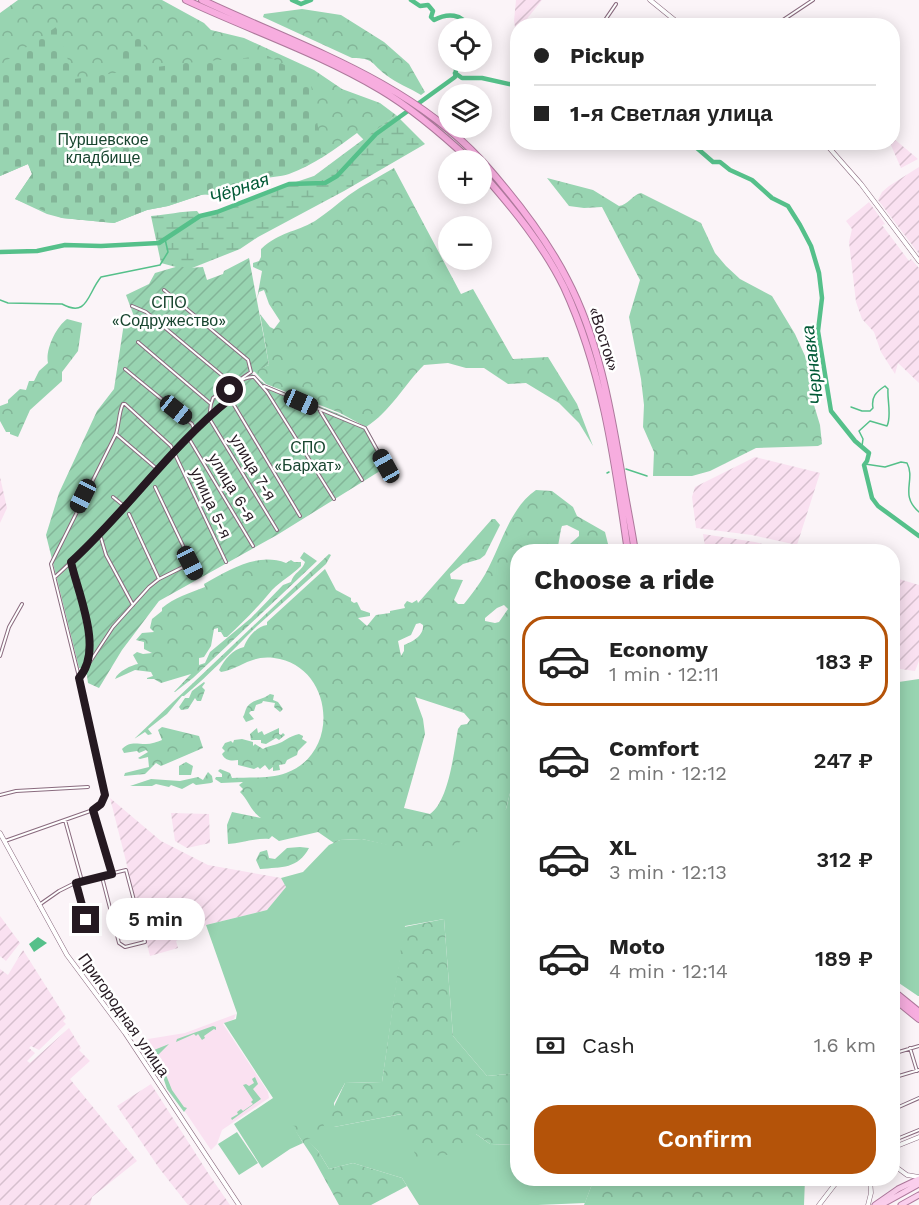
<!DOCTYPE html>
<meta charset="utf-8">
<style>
body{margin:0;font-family:"Work Sans",sans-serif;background:#f6f6f6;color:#222;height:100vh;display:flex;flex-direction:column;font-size:22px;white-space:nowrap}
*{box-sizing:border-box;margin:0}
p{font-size:20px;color:#767676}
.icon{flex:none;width:33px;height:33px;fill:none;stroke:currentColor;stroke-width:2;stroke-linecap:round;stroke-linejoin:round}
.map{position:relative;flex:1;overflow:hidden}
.details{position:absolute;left:510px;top:544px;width:390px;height:642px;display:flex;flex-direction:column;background:#fff;border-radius:24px;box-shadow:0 3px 15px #0003}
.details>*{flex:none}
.hud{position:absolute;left:510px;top:18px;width:390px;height:132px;border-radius:24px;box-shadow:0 3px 15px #0003;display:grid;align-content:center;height:132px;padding:0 24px;background:#fff}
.buttons{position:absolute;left:438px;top:18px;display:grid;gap:12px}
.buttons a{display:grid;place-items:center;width:54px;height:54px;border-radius:50%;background:#fff;box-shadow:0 3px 15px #0003;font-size:30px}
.end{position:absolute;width:27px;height:27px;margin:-14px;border:8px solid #251921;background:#fff;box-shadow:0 0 0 3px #fff}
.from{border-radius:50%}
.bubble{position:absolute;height:42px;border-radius:21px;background:#fff;box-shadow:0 3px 15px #0003;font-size:20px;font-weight:600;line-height:42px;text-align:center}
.car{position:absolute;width:18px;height:36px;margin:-18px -9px;border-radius:8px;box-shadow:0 0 4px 2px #0007;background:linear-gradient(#222 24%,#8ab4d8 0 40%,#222 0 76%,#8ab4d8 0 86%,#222 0)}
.hud b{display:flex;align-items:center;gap:21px;height:57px;font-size:22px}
.hud b+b{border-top:2px solid #e0e0e0}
.hud i{width:15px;height:15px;background:#222}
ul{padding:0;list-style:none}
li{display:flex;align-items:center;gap:18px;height:90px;margin:0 12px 9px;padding:0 12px;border:3px solid transparent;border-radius:24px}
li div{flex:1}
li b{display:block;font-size:22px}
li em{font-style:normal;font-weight:600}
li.on{border-color:#b45309}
li>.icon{width:54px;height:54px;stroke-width:1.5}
h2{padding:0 24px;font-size:27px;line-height:72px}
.pay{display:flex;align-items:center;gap:15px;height:66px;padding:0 24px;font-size:22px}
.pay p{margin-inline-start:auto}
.primary-button{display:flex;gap:12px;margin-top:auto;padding:12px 24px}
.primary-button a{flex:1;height:69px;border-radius:24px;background:#b45309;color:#fff;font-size:24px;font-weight:600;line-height:69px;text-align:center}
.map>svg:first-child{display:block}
.built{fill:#fae1f1}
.industrial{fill:url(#industrial-furrows)}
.green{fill:#98d4b1}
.forest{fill:url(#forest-crowns);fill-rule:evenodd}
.wetland{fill:url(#wetland-marsh)}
.cemetery{fill:url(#cemetery-stones)}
.garden{fill:url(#garden-furrows)}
.water{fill:#55c08a}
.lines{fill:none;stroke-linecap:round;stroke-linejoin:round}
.stream{stroke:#55c08a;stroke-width:1.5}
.river{stroke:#55c08a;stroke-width:4.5}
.street-casing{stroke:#896a7e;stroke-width:4}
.secondary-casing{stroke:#896a7e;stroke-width:5}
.primary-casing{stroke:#ae799c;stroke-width:7}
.highway-casing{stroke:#ae799c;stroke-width:8}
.street{stroke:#fff;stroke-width:2}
.secondary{stroke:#fff;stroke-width:4}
.primary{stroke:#faceec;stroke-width:5}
.highway{stroke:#f7addf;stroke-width:6}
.route{stroke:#251921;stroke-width:8}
.labels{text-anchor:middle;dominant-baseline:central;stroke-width:5;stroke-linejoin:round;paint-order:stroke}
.park-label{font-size:16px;fill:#18452f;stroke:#fff}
.street-label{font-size:16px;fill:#251921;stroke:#fff}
.water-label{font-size:18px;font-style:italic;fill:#025a37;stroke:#fff}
</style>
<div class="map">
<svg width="919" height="1205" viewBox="0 0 919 1205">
<defs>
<pattern id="industrial-furrows" width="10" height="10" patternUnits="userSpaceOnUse" patternTransform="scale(1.5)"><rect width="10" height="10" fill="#fae1f1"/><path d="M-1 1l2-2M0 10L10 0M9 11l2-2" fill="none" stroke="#d6c0ce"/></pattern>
<pattern id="forest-crowns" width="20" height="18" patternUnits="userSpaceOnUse" patternTransform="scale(1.5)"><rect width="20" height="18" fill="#98d4b1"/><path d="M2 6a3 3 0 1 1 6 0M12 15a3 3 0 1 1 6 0" fill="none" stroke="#83b598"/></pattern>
<pattern id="wetland-marsh" width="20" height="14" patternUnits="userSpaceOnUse" patternTransform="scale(1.5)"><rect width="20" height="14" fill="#98d4b1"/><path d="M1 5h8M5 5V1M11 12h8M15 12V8" fill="none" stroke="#83b598"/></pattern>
<pattern id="cemetery-stones" width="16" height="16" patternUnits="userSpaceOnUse" patternTransform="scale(1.5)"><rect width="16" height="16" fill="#98d4b1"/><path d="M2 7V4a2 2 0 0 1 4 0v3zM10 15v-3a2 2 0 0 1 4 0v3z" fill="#83b598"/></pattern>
<pattern id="garden-furrows" width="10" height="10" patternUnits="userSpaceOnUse" patternTransform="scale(1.5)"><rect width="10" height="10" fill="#98d4b1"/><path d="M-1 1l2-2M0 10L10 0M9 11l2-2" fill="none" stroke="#83b598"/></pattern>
</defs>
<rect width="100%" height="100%" fill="#fbf4f8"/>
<!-- built -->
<path class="built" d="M236 1014 234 1019 223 1024 268 1092 269 1098 222 1130 217 1144 211 1150 167 1085 148 1039 185 1033Z"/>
<!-- industrial -->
<path class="industrial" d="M516 0H542L522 25 518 26 516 33 514 21Z
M893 138 918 159 901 168 890 143 892 142Z
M919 167V254L878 200 882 192 889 186Z
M869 202 885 224 882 225 909 261 911 259 919 268V383L898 363 895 374 881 352 874 332 862 319 856 302 849 242 852 229 846 221Z
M755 457 820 473 797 545 752 535 696 528 692 497 695 487Z
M0 477 7 508 0 523Z
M703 534 755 542 792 552H706Z
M892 577 919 585V661L915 671 893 668Z
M110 798 161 841 208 865 281 878 286 887 267 910 206 925 176 941 178 948 150 956Z
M171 813 209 814 210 843 187 848 175 841Z
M0 916 20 943 6 961 0 956Z
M23 950 66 1018 63 1021 66 1024 39 1050 31 1046 29 1048 35 1053 27 1061 30 1063 69 1028 81 1048 79 1050 90 1061 70 1079 137 1161 92 1197 90 1205H0V969L8 975Z
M151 1084 210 1176 230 1205H188L159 1168 117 1106Z"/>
<!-- green -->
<path class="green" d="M919 679V996H918L896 981 893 974 892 683Z
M517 765V1073L487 1076 453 1036 444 919 405 926 382 1082 345 1083 334 1103V1127L402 1114 476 1134 490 1144 517 1145 518 1179H594L585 1203 538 1205H419L402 1178 353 1163 329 1169 318 1151 293 1126 303 1143 290 1149 262 1168 234 1124 273 1098 224 1023 236 1019 237 1013 206 925 267 910 286 887 281 878 303 872 329 845 340 840 362 839 399 847 506 809Z
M213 1026 216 1027V1030L214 1029 204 1036 205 1038 202 1040 198 1034 196 1036 194 1034 176 1042 177 1039Z
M169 1044 158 1055 172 1090 184 1107 187 1108 184 1112 167 1089 154 1050Z
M146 1051 150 1054 159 1078 142 1054Z
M255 1077 258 1084 253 1089 261 1099 232 1120 231 1118 238 1114 237 1112 241 1109 243 1111 253 1104 251 1102 253 1100 243 1085 246 1084 249 1086 254 1083 252 1079Z
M237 1132 258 1163 239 1175 218 1144Z"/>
<!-- forest -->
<path class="forest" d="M18 0H162L204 23 211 30 244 38 314 70 342 89 380 103 396 115 364 140 357 133C335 149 314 165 289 174 280 177 270 176 261 180 248 185 239 196 224 197 216 198 209 193 201 195L168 206 147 210 114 223 62 218 47 214 15 199 32 174 28 164 0 176V13Z
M302 9 341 15 384 42 409 64 425 92 421 95C410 88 396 83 386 75 371 64 375 58 352 58L263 17 264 14Z
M394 168 461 294 473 289 513 359 548 357 577 404 593 446 579 423 559 403 526 383 508 384 484 368H466L448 363 424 365C404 385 390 412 366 427L340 413 266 384 254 371 269 365 260 314 270 327 274 329 280 321 269 304 264 290 259 292 257 299 262 271 253 267V263L259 261 261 257V249C281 231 294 233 315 221 327 213 337 204 349 195 363 185 379 177 394 168Z
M547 178 593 190 619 206C628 205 632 195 641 193L701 223 715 253 726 266 740 279 772 296 795 334 816 380 808 385 820 425 822 444 818 446 756 448 710 471 692 476H653L654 452 643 427 644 405 641 379 629 317 640 280 602 207 584 208 569 206Z
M67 319 82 323 78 351 62 372V381L30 410 18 437 10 434V432H6L0 421V406L8 403V400L20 389 26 390 29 381H34L39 371 48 363C45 350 56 327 67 319Z
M536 490 552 491 573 507 577 516 605 532 610 552H572L570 544 579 536V531L567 525 562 526 561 529 557 552H518L517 765 506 809 494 822 455 845 425 850 399 848 362 839 340 840 334 843 318 832 279 841 272 836 269 839C255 838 242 843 228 844L227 825 232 812 261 818C250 810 249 801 240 792L243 789 239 785 243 782 221 783 215 779 216 777H222V774L218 771 220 769 230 773 232 778C249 777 270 779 286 773 342 753 333 665 274 658 250 655 240 669 221 672L219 670C224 660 233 649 244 647 247 638 257 626 267 625V622L325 569 336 590 351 598V601L354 603 357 602 361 610 370 613V616L358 618 367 626 376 615 390 613V611L405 608 404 605 407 601 412 603 417 600 418 603 492 519H495L500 525 485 555 480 559 463 564 450 574 451 579 463 580 454 600 458 604H464C470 596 476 589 481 581 500 552 507 510 536 490ZM504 605 508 609 499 622 495 623 485 621V618L497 608ZM420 623 423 625C424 636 412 642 404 645V651L401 656 398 641 411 635 416 624ZM415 697 464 713 470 720 467 724 461 725 458 729C454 751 449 801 430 814L404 808 425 734 423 719Z
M304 552 317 561 193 678 175 692H174L191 674 161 683 154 679H147V678L153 676 151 672 135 670 115 679C118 671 132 665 138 664L133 655 137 652 143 654 152 653 144 649V642L136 640 142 633 154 632 150 628 152 619 162 611V608C174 598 189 593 205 587L204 584C229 570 257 552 286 563L291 560 294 562H301V566C292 575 281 581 272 590 258 607 244 621 227 637H224L221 632H218V628L214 629 211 646 204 657 199 658V665L205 663 210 652 251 618 283 585 291 582C293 573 303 570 305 562L300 558Z
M329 554 331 555 326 564C303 585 280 605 257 626 233 650 210 674 184 696H182L167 714 148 729 152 734 148 735 145 732 134 739Z
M204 682 205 683 202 687 205 690 201 701H197L195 698 188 709 181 710 179 707 185 698H189L192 691Z
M270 694 274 695 273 700 278 702 283 709 280 712 274 707 275 703 263 701 262 703 256 705 254 711H251L249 713 254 719 246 722 243 717C245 714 245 710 247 707 253 699 263 700 270 694Z
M162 727 199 736 203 748 161 766 156 763 145 774 124 776 125 773 149 767 148 757 140 759 138 758 148 752 146 750 139 753 137 751 124 753 122 749C130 741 136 744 146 744 151 744 157 742 162 740L158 730Z
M257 728 258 733 262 731 264 735 279 728V734L281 735 283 733 285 735 279 740 276 738 266 744 261 743V740H251L250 734Z
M299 734 303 736 302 739 307 742 298 751 297 755 287 760 285 764 279 765 280 770 273 771V767L269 770 265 765 260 769 258 767 254 769 238 765V760C232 761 225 761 222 754L225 751 222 748 225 743 231 741 233 743 234 740 242 739 253 742V746L255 744 263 749C268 746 271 746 277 744 284 742 289 736 299 734Z
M186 762 193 766 191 775H179V766Z
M208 772 212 776 213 782 211 783 196 785 193 783 182 789 171 785 169 787 156 784 152 786H130L151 779 180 781 198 777 203 780Z
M300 847 309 848C298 869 282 867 260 869L256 860 260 852 267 850 269 858 275 859 287 848Z
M444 919 453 1036 487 1076 517 1073V1145L490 1144 476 1134 460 1154 416 1157 401 1114 334 1127 328 1119 345 1083 382 1082 404 927Z
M323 1123 327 1135 307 1139 318 1151 329 1169 353 1163 402 1178 407 1186 371 1205H339L312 1156 292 1126Z
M594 1179H805L804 1205H584Z"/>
<!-- wetland -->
<path class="wetland" d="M396 115 425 144 344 191 258 237 240 249 187 270 161 263 151 216C166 215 182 211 197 211L201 216 232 207 254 196 314 176Z"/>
<!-- cemetery -->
<path class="cemetery" d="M56 27 75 79 122 72V36L144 37 143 69 185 63 268 56 310 79 323 157 235 189 201 195 168 206 147 210 114 223 62 218 15 199 32 174 28 164 0 176V65Z"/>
<!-- garden -->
<path class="garden" d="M249 258 269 365 251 373 266 385 339 414 367 428 388 466 277 535 159 601 122 650 99 688 88 683 86 669 79 668 46 535 59 493 97 411 114 389 124 323 135 319 126 295 149 284 155 273 179 266 187 268 203 267 207 280 223 274 224 271Z"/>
<!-- water -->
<path class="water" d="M38 937 47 943 34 952 29 944Z"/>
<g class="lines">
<!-- stream -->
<path class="stream" d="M0 300 8 303 62 304C88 318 87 294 101 277L160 265 168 252 165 239
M851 407 862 411H870L873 408C871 397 876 392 885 386L888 389C887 400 892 416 887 426L870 421 859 431 863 439 862 446
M865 464 885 467 901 462 907 463C916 480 899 495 919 512
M626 469 647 476
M607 473 609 472"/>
<!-- river -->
<path class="river" d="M292 0 301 4 311 0
M411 0 420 6 428 5 433 11 431 17 434 20C447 13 463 13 468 28
M455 73 462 78H482L518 86
M690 142 713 162H720L730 170 752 180 772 198 788 206 800 225 811 246 819 273 822 298 818 331 831 411 855 441 869 453 867 461 864 465 872 498 878 506 919 536
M0 252 37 251 65 245 101 246 159 243 200 216 217 212 289 184 325 183 337 176 376 134 455 77 457 62"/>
<defs>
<path id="street" d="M601 26 616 4
M774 26 813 0
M742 142 750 144 751 142
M164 290 248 360 251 372 213 398 211 404
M132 306 146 312 224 377 226 383 216 395
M138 342 211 404 209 418 277 530
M125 369 192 424 195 431 188 437 253 546
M264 386 365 428 386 466
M231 400 300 516
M320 411 362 480
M195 431 230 399C227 388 244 376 254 377L267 392 334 499
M116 434 157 469
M155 487 197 575
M113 497 124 506
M129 514 159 579
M101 538 106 555 133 605
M71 563 90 634 87 664
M55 577C103 534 142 483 188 438
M0 656 9 627 22 604
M80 677 113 627 149 587 159 579 191 563
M0 795 16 791 88 787
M93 811 113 874
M65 820 82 881
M5 841 93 810 101 804 105 796 82 689 51 564 116 434C119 425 119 411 123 404H125L171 446 226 562
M76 883 86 920
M39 905 59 891 77 882 126 870 145 942 125 947 119 943 102 877
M892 1029 898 1028
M910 1048 917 1071
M892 1054 919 1046
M892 1078 919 1070
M892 1110 919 1098
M892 1141 919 1130"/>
<path id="secondary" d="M650 0 682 26
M824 142 861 184 919 261
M0 833 67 955 125 1033 239 1205
M892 1148 919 1137
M892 1164 907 1175 919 1177
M819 1205 839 1179
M868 1205 871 1193 870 1179"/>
<path id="primary" d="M875 1205 898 1189 919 1179
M881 1205 919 1184
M901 1205 919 1195"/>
<path id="highway" d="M186 0C250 30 319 53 381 90 413 109 442 134 470 160
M202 0C299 46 406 79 481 160
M482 161C514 197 545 236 567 279 598 338 610 406 621 471 625 498 631 525 635 552
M482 173C512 207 544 246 564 287 603 371 615 462 628 552
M892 990 919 1012
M892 997 919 1019"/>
</defs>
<!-- street casing -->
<use href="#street" class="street-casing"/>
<!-- secondary casing -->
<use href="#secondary" class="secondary-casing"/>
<!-- primary casing -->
<use href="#primary" class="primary-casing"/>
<!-- highway casing -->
<use href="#highway" class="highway-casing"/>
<!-- street -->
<use href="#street" class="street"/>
<!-- secondary -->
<use href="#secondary" class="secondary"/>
<!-- primary -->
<use href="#primary" class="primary"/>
<!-- highway -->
<use href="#highway" class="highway"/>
</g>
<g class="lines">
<!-- route -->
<path class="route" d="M86 920 76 883 112 874 93 810 101 804 105 795 79 678C104 650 78 594 71 562 127 511 170 447 230 399L228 394 230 390"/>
</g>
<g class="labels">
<!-- park labels -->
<g class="park-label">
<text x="103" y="139">Пуршевское<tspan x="103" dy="18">кладбище</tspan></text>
<text x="169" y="302">СПО<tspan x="169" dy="18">«Содружество»</tspan></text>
<text x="308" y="447">СПО<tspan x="308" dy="18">«Бархат»</tspan></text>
</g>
<!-- street labels -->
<g class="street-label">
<text transform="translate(604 339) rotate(72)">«Восток»</text>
<text transform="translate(253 467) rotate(59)">улица 7-я</text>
<text transform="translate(232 487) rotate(59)">улица 6-я</text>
<text transform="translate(211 503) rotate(65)">улица 5-я</text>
<text transform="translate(124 1015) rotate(55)">Пригородная улица</text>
</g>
<!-- water labels -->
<g class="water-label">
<text transform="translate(239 188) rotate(-19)">Чёрная</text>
<text transform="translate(812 365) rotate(-97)">Чернавка</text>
</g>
</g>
</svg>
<div class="buttons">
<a><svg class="icon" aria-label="locate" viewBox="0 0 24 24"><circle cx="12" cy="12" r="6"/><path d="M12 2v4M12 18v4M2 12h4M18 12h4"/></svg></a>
<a><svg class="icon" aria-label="layers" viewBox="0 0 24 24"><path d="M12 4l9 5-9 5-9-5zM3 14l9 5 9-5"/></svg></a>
<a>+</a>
<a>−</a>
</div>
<i class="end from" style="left:230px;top:390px"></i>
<i class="end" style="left:86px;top:920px"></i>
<div class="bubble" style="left:106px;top:898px;width:99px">5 min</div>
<i class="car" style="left:301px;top:402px;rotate:114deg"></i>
<i class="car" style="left:176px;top:410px;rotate:129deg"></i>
<i class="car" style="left:386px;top:466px;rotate:331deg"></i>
<i class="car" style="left:83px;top:496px;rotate:206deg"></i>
<i class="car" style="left:190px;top:563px;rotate:153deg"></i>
<div class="hud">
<b><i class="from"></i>Pickup</b>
<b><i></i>1-я Светлая улица</b>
</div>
<section class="details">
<h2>Choose a ride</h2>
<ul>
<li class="on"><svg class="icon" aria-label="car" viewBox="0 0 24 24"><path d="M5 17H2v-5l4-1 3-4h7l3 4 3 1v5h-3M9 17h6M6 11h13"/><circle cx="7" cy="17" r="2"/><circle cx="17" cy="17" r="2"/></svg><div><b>Economy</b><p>1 min · 12:11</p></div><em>183 ₽</em></li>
<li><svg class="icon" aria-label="car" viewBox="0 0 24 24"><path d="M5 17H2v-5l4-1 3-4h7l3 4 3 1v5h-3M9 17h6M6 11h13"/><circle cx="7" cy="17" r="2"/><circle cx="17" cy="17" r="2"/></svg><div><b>Comfort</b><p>2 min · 12:12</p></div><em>247 ₽</em></li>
<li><svg class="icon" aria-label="car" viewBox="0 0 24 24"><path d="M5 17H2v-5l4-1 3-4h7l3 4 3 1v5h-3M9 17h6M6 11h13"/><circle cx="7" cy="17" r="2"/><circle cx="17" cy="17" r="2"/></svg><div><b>XL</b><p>3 min · 12:13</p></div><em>312 ₽</em></li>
<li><svg class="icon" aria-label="car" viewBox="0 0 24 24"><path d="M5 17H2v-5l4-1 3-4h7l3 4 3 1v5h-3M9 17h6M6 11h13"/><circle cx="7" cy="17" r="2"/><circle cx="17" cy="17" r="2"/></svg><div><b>Moto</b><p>4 min · 12:14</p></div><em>189 ₽</em></li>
</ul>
<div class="pay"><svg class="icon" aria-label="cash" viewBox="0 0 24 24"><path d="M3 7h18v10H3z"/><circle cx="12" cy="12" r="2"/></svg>Cash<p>1.6 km</p></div>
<div class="primary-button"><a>Confirm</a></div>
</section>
</div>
